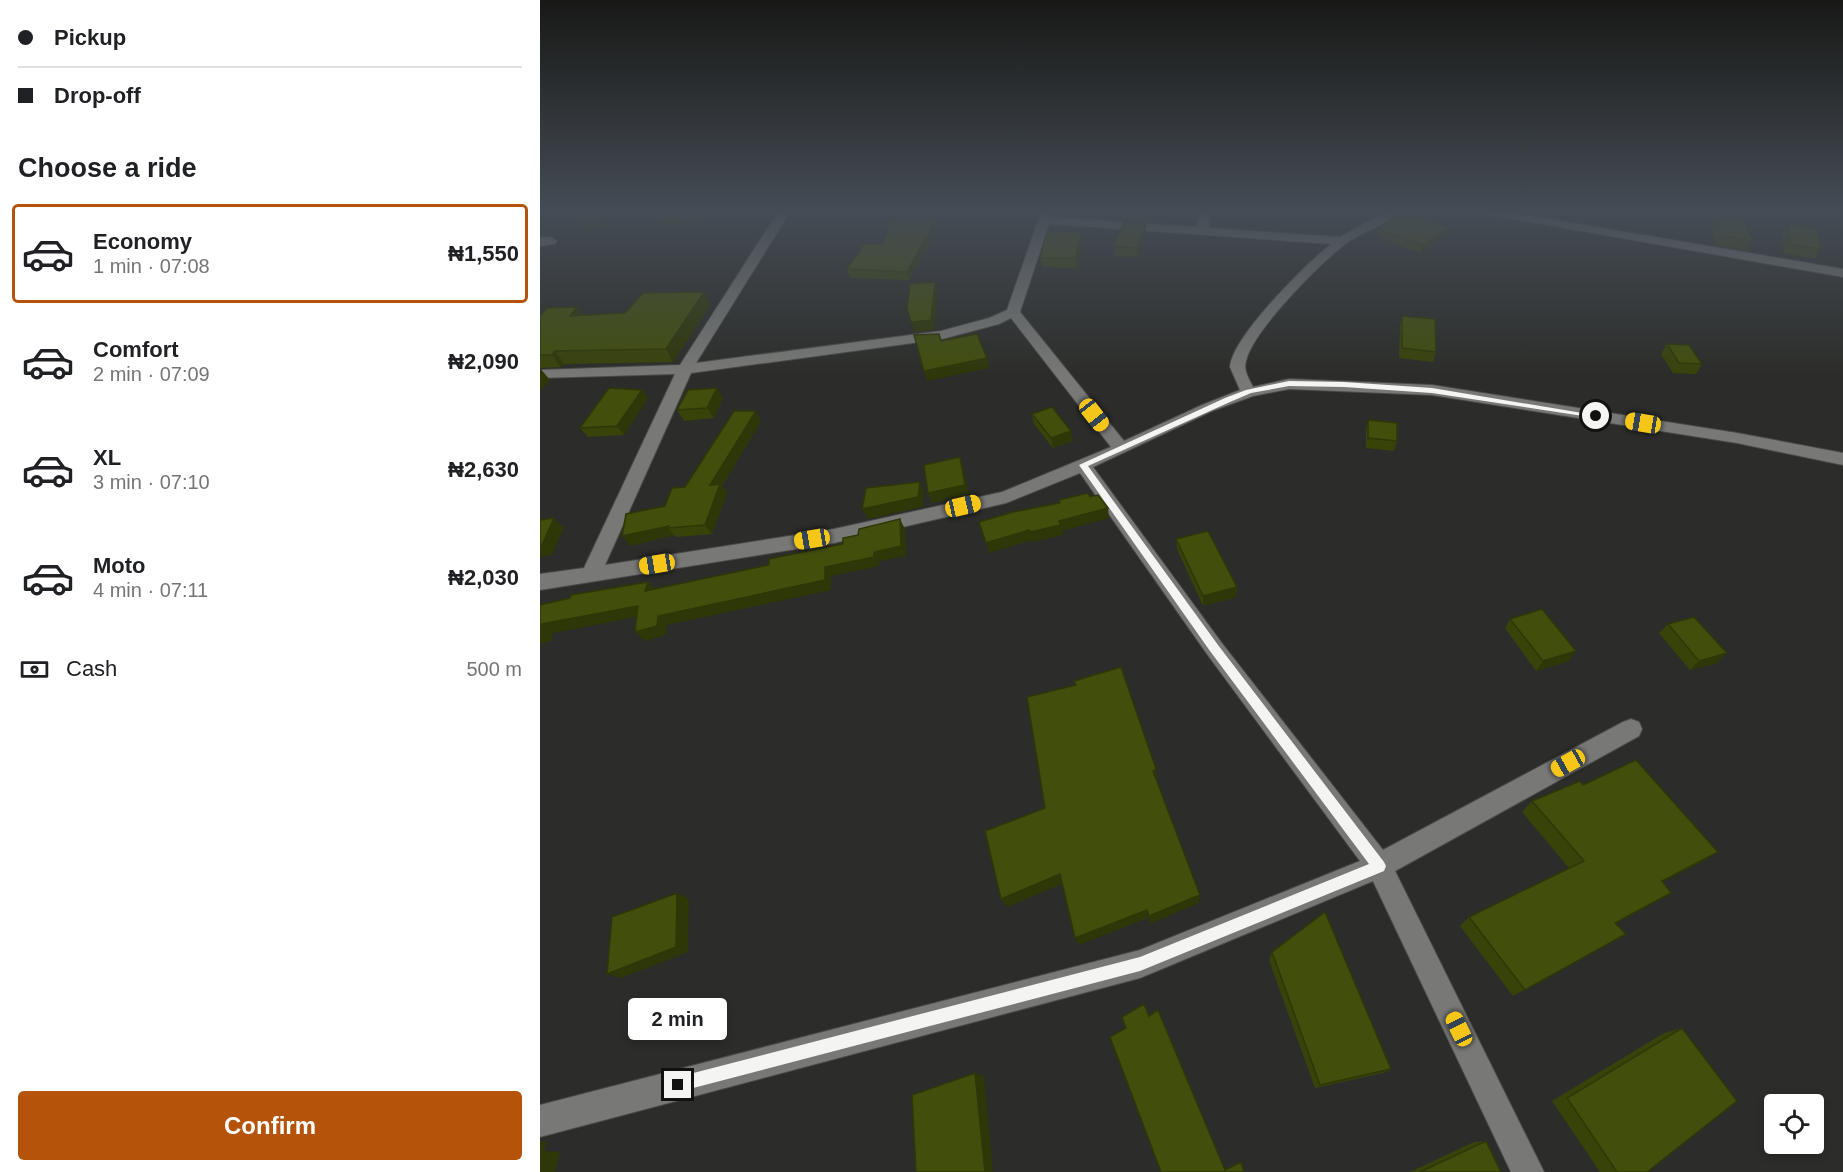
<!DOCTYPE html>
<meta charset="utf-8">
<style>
body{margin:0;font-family:Arial,sans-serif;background:#f2f2f2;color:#202124;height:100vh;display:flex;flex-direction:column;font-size:22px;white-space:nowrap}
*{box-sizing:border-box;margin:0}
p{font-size:20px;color:#757577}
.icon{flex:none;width:33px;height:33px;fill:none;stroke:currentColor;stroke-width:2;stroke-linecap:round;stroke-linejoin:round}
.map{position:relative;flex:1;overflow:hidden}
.sheet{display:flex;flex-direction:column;background:#fff;width:540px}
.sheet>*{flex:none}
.top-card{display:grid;align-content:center;height:132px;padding:0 18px;background:#fff}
.controls{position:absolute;left:1224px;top:1094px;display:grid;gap:12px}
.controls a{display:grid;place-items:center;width:60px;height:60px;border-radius:6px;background:#fff;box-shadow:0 3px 9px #0003;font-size:30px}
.end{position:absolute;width:27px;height:27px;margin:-14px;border:8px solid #f4f5f3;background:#111;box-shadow:0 0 0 3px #111}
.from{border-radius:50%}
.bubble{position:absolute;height:42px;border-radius:6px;background:#fff;box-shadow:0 3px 9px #0003;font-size:20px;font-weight:700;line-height:42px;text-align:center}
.car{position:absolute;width:18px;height:36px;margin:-18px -9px;border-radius:8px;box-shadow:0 0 4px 2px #0007;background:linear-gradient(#f5c518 24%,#345 0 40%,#f5c518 0 76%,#345 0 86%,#f5c518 0)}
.top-card b{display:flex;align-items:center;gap:21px;height:57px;font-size:22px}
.top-card b+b{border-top:2px solid #e0e0e0}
.top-card i{width:15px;height:15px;background:#202124}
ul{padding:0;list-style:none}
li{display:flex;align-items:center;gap:18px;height:99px;margin:0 12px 9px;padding:0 6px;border:3px solid transparent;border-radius:6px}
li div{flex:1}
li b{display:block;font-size:22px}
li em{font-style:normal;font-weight:700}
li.selected{border-color:#b45309}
li>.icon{width:54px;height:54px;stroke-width:1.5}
h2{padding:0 18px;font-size:27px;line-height:72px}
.pay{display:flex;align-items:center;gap:15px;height:66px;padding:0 18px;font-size:22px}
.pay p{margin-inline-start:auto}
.action{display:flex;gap:12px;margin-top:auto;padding:12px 18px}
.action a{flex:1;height:69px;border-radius:6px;background:#b45309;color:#fff;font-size:24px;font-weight:700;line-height:69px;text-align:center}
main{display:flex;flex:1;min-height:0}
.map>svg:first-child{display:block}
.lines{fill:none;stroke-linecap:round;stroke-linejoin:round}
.street-casing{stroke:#4a4b49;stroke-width:2}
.street{fill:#787976;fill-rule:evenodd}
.wall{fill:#38430a}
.shaded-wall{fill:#2e3708}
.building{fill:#414e0c;stroke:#2e3708;stroke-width:1.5}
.route{fill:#f4f5f3}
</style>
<main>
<section class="sheet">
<div class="top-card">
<b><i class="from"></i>Pickup</b>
<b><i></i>Drop-off</b>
</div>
<h2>Choose a ride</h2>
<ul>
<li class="selected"><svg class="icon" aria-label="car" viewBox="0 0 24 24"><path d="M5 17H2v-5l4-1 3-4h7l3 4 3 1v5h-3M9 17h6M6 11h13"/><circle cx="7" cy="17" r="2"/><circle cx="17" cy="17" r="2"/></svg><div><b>Economy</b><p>1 min · 07:08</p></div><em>₦1,550</em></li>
<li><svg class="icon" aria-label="car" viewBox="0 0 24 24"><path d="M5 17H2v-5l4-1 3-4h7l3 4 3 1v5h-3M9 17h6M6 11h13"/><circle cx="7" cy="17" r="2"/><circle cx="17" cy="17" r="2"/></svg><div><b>Comfort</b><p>2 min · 07:09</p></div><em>₦2,090</em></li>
<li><svg class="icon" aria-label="car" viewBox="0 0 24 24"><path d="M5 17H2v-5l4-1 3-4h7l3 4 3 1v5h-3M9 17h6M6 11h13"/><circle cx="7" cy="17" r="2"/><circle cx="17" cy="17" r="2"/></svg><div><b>XL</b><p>3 min · 07:10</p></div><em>₦2,630</em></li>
<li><svg class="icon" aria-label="car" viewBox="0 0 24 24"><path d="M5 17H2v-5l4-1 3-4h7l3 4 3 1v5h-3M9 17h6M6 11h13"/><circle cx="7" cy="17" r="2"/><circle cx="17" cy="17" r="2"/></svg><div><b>Moto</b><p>4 min · 07:11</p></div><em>₦2,030</em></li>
</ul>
<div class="pay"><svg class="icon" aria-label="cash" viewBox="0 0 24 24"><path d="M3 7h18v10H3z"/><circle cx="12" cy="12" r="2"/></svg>Cash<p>500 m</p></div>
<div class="action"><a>Confirm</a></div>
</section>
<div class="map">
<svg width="1303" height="1172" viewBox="0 0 1303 1172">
<rect width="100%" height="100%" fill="#2c2d2a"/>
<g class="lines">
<defs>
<path id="street" d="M238 212H250L156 363 401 331 449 318 467 310 501 212H513L511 217 657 227 658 212H670L669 228 800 237 845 212H861C847 225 824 231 808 242 782 261 713 330 706 361 703 370 709 379 713 387L749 379 892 385 1197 433 1303 453V465L1197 443 892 395 749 389 713 396 672 411 553 467 681 642 843 850 1083 722 1091 719 1099 722 1102 729 1099 736 855 871 1004 1172H971L833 881 600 978 0 1137V1105L600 950 820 861 667 654 540 473 466 503 294 543 0 590V574L44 568 135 374 0 378V370L140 365ZM509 224 791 244C766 264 692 337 690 367L700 390 662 405 584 441 480 312ZM471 318 571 447 462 492 294 529 65 565 151 373 402 339 459 324Z
M944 212H970L1303 269V277L950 215Z
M11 237 17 241 15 244 0 246V238Z"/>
</defs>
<!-- street casing -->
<use href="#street" class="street-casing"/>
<!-- street -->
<use href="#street" class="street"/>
</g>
<!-- wall -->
<path class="wall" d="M173 212 168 222 122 225 117 216Z
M582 212H613L610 222 582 218Z
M1176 216 1212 241 1206 250 1176 245 1171 225Z
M396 219 398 228 369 280 310 278 307 269 343 244Z
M1248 224 1281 249 1274 259 1244 253 1242 234Z
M838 229 906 235 880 253 837 237Z
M606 233 598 257 575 256 574 246Z
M542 241 537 268 502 267 500 258Z
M171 304 133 362 24 364 21 367 0 368V316L37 307 43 315 85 313Z
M862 316 896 352 893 362 859 358 860 325Z
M1127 344 1162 364 1156 374 1133 373 1121 354Z
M108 398 84 435 48 437 40 428Z
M183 398 174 418 144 421 137 410Z
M492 414 533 441 513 448 494 424Z
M828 420 857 441 854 451 826 448V430Z
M221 421 182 486 187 493 172 534 136 537 134 535 90 546 125 506Z
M636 539 697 587 696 597 663 606 637 549Z
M970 619 1029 661 996 671 965 628Z
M1128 624 1177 663 1150 670 1119 633Z
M1043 785 1161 862 1122 882 1131 893 1076 923 1086 934 973 996 920 926 929 917 1029 868 982 812 992 801Z
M732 952 851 1069 843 1073 775 1088 729 960Z
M1142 1028 1107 1172H1060L1012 1101 1124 1033Z
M946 1141 961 1172H870L934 1142Z"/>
<!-- shaded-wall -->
<path class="shaded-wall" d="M66 212H78L66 229 42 231 36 222Z
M164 212H173L168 222 163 213Z
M610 212H613L610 222Z
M396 219 398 228 369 280 367 272Z
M606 224V233L598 257 597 248Z
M909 227 906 235 880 253 882 245Z
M541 232 542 241 537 268 536 258Z
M395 282 398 291 394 330 374 332 371 322Z
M164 292 171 304 133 362 126 349Z
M37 307 46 319 30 316Z
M15 351 24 364 21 367 12 355Z
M447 358 449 368 387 381 384 371Z
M0 368 10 380 0 391Z
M177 388 183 398 174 418 167 408Z
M102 390 108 398 84 435 77 426Z
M216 411 221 421 182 486 187 493 172 534 165 525 170 485Z
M531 431 533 441 513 448 511 438Z
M420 457 423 467 429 495 392 503 388 493Z
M380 482 384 492 382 507 328 519 322 509Z
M568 508 569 518 522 531 523 535 492 542V540L449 553 446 543 519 521Z
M14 518 24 528 12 555 0 557V546Z
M360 519 365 529 366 556 339 561V566L291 576V590L127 625 126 635 105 641 95 632 118 616 334 552Z
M129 526 128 528 134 535 90 546 82 536Z
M108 582 116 591H105Z
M697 587 696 597 663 606V596Z
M98 606 107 615 13 633 11 641 0 644V630L2 624Z
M1036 651 1029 661 996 671 1003 661Z
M1187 653 1177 663 1150 670 1159 661Z
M616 769 617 781 614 782 613 771Z
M1178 852 1161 862 1106 891 1122 881Z
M520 874 524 883 467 907 461 899Z
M137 893 149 899 148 952 81 978 67 974Z
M660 895 659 903 610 924 609 916Z
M607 910 608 918 539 945 535 938Z
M435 1073 444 1076 453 1172H445Z
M0 1141H7L4 1151 20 1152 15 1172H0Z"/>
<!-- building -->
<path class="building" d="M43 212H66L61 220 36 222Z
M119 212H164L163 213 117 216Z
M863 212H864L909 227 882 245 838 229Z
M1176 216 1205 220 1212 241 1181 235Z
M396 219 367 272 307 269 324 244H343L350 222Z
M584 222 606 224 597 248 574 246Z
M1248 224 1277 229 1281 249 1250 244Z
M507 232H541L536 258H500Z
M395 282 391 320 371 322 367 308 370 284Z
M164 292 126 349 15 351 12 355H0V316L7 308 37 307 30 316 85 313 103 293Z
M862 316 895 319 896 352 862 348Z
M399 334 401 341 437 334 447 358 384 371 374 335Z
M1127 344 1149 345 1162 364 1139 363Z
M69 388 102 390 77 426 40 428Z
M177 388 167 408 137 410 148 390Z
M512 407 531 431 511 438 492 414Z
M194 411H216L170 485 180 484 165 525 128 528 129 526 82 536 86 514 125 506 132 488 145 487Z
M828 420 857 423V441L828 438Z
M420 457 425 485 388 493 384 465Z
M380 482 378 497 322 509 326 488Z
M548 493 550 497 558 495 568 508 519 521 521 525 490 532 489 530 446 543 439 522 473 512 520 503 519 500Z
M14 518 2 545 0 546V520Z
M360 519 361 546 334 552V557L285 567V580L118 616 117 626 95 632 98 606 2 624 0 630V605L30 598 31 595 108 582 105 591 229 565V559L303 544V538L318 535 319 529Z
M668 531 697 587 663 596 636 539Z
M1002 609 1036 651 1003 661 970 619Z
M1154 617 1187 653 1159 661 1128 624Z
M581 667 616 769 613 771 660 895 609 916 607 910 535 938 520 874 461 899 445 831 505 808 487 697 536 685 534 681Z
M1096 760 1178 852 1122 881 1131 893 1075 923 1086 934 985 990 929 917 1044 861 992 801 1040 781 1043 785Z
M137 893 136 947 67 974 72 917Z
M785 912 851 1069 780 1085 732 952Z
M604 1004 609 1016 618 1010 685 1170 701 1162 704 1172H621L570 1037 586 1028 582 1017Z
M1142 1028 1197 1101 1107 1172H1077L1027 1098Z
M435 1073 445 1172H376L372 1095Z
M946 1141 961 1172H880Z"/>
<!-- sky -->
<linearGradient id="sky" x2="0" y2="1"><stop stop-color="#181917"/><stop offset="0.56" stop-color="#454c55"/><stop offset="1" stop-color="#454c55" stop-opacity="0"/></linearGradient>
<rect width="1303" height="376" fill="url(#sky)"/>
<!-- route -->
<path class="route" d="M749 381 804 382 892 388 1060 416 1056 418 892 393 804 387 749 386 711 393 690 402 548 466 678 645 844 862 846 866 844 871 600 971 138 1092 133 1090 131 1085 133 1079 138 1077 600 957 829 864 670 651 539 465 685 398 706 390Z"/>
</svg>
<div class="controls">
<a><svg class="icon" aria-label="locate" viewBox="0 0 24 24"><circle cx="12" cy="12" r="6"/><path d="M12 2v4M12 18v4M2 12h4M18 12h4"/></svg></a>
</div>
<i class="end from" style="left:1056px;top:416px"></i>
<i class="end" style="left:138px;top:1085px"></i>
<div class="bubble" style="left:88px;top:998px;width:99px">2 min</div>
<i class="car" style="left:554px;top:415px;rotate:142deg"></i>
<i class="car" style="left:1103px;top:423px;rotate:279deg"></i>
<i class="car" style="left:423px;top:506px;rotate:77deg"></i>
<i class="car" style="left:272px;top:539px;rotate:261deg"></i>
<i class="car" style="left:117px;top:564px;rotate:261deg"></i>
<i class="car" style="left:1028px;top:763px;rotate:241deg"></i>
<i class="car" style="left:919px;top:1029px;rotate:334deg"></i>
</div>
</main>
